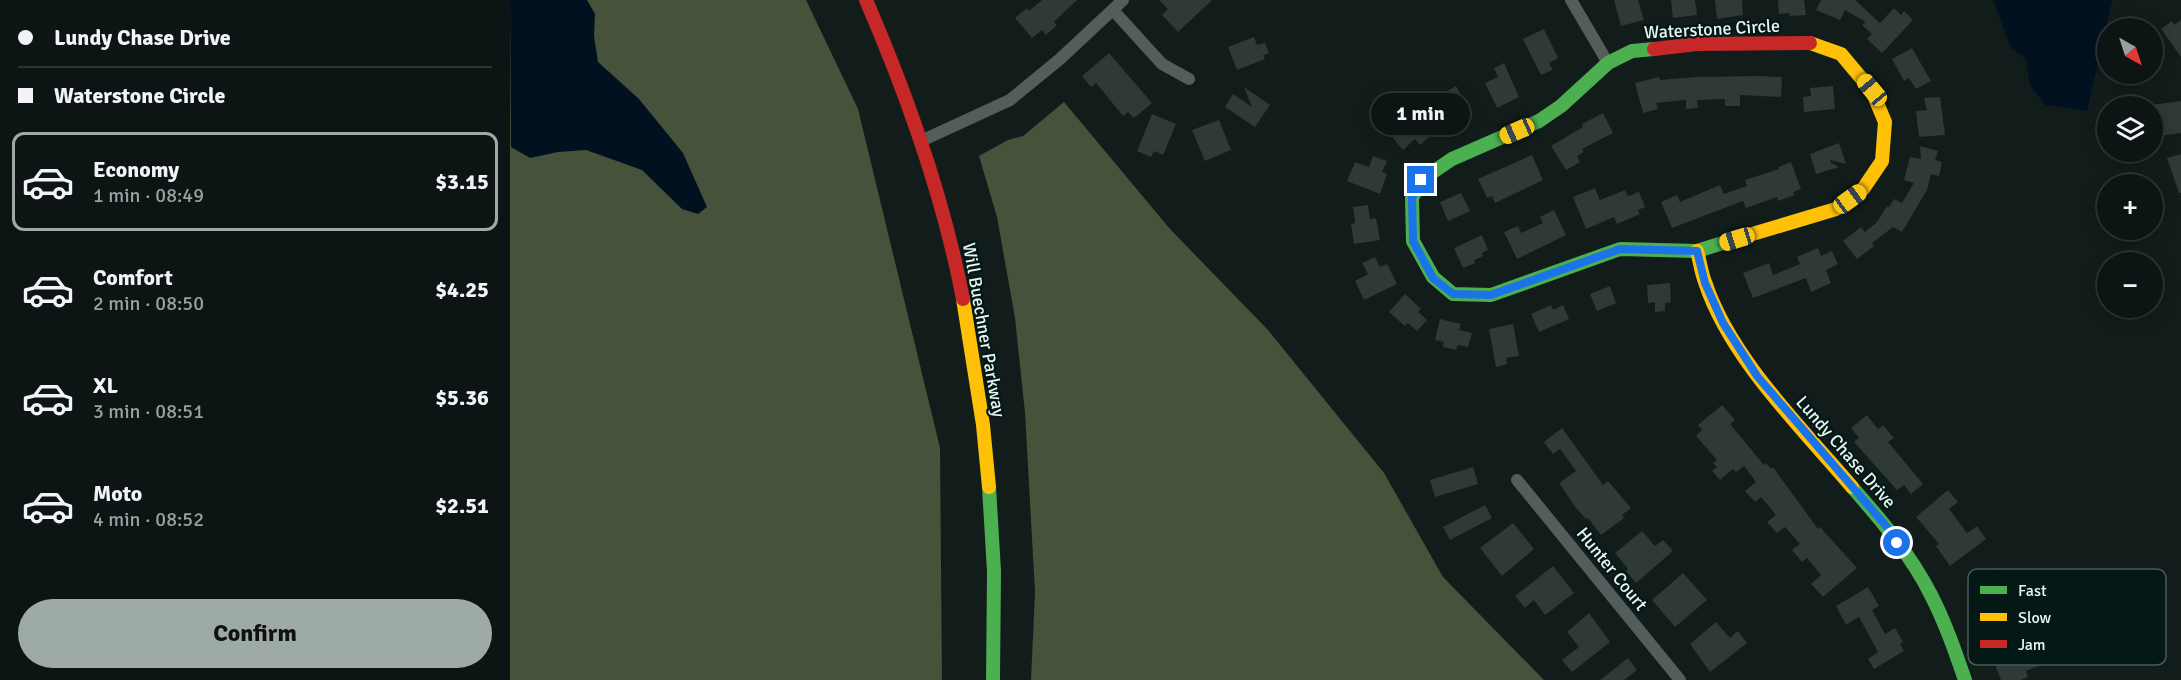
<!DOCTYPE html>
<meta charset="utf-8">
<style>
body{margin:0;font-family:Signika,sans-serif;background:#161e1d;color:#f1f3f6;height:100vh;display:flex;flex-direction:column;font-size:22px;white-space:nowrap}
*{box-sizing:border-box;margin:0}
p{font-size:20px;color:#9a9fa0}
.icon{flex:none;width:33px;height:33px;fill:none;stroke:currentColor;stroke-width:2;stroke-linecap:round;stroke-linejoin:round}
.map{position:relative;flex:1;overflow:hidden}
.details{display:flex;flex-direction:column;background:#0d1514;width:510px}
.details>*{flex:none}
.guide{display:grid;align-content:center;height:132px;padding:0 18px;background:#0d1514}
.needle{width:39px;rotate:141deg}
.tools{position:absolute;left:1587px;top:18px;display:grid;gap:12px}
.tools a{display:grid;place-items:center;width:66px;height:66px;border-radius:50%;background:#0d1514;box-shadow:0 3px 15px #0003,0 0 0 2px #2d3434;font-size:30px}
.end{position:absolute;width:27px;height:27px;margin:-14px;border:8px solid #1a73e8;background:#fff;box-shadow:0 0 0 3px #fff}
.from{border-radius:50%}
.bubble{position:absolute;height:42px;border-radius:21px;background:#0d1514;box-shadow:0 3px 15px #0003,0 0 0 2px #2d3434;font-size:20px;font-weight:700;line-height:42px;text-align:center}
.car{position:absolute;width:18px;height:36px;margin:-18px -9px;border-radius:8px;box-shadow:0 0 4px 2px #0007;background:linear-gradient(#f5c518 24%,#345 0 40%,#f5c518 0 76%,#345 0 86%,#f5c518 0)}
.guide b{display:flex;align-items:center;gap:21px;height:57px;font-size:22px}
.guide b+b{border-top:2px solid #2d3434}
.guide i{width:15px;height:15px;background:#f1f3f6}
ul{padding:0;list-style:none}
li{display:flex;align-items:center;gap:18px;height:99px;margin:0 12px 9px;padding:0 6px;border:3px solid transparent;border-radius:12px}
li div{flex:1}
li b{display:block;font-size:22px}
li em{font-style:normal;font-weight:700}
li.active{border-color:#9daaa8}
li>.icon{width:54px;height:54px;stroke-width:1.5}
.cta{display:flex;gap:12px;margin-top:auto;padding:12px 18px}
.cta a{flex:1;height:69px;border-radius:36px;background:#9daaa8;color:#111;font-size:24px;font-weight:700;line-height:69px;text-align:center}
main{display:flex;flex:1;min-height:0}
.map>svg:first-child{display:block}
.forest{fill:#47523a}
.water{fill:#021120}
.building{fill:#2f3936}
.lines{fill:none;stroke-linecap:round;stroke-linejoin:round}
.street{stroke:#535d5b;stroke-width:12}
.fast{stroke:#4caf50;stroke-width:14}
.slow{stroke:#ffc107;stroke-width:14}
.jam{stroke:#c62828;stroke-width:14}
.route{stroke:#1a73e8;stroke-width:8}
.labels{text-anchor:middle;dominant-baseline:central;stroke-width:4.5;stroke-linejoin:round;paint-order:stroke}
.street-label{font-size:18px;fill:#e9f6f4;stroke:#041816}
.key{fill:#041816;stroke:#495b59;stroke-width:1.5}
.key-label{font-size:16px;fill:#e9f6f4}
</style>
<main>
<section class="details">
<div class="guide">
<b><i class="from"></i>Lundy Chase Drive</b>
<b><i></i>Waterstone Circle</b>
</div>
<ul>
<li class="active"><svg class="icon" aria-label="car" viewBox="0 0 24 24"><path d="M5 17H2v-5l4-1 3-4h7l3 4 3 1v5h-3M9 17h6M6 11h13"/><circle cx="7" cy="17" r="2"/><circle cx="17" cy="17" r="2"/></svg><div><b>Economy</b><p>1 min · 08:49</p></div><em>$3.15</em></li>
<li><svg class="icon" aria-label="car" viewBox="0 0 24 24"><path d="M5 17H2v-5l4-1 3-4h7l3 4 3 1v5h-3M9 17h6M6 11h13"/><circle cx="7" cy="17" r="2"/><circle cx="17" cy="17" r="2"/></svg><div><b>Comfort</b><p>2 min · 08:50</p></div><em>$4.25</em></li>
<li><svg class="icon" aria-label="car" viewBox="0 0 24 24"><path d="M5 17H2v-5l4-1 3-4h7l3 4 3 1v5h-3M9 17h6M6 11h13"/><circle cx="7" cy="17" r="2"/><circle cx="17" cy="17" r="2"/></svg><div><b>XL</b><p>3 min · 08:51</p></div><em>$5.36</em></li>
<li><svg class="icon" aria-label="car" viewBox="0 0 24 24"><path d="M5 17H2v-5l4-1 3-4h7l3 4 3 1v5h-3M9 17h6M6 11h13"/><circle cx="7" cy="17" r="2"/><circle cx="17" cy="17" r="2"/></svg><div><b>Moto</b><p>4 min · 08:52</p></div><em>$2.51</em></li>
</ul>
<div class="cta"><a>Confirm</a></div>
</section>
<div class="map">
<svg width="1671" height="680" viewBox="0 0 1671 680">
<rect width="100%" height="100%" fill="#111c1b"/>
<!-- forest -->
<path class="forest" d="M0 0H296L348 109 430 448 432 680H0Z
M554 102 660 229 758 330 874 473 933 577 1034 680H521L525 592 515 413 505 318 487 217 469 156 498 140 513 136Z"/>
<!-- water -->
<path class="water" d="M0 0H77L85 14 84 36 88 62 129 99 173 153 197 207 188 214 172 209 132 170 76 150 48 152 20 158 1 147Z
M1483 0H1602L1577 111 1535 105 1520 85 1516 59 1501 48Z"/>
<!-- building -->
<path class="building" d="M532 0H567L544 22 547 25 536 35 532 30 522 38 505 18 517 8 519 11Z
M649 0H702L668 32 652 15 658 9Z
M1104 0H1128L1134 20 1111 26Z
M1161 0H1185L1187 15 1163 18Z
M1205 0H1232L1233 15 1207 19Z
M1268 0H1294L1296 15 1280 16 1279 13 1269 14Z
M1311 0H1345L1370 23 1384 8 1391 15 1394 11 1403 20 1372 53 1357 39 1362 34 1352 25 1356 22 1335 10 1330 20 1306 10Z
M1671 20V57L1651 29 1662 21 1664 25Z
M1034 29 1048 58 1039 63 1043 70 1031 75 1013 39Z
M744 37 747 45 755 43 759 53 753 55 755 59 727 70 718 47Z
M1402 48 1421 81 1406 89 1399 78 1394 81 1382 59Z
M599 53 642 103 624 118 618 112 613 116 586 83 581 87 572 76Z
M994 63 1009 97 987 108 975 83 988 77 984 68Z
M1248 76 1272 77 1271 97 1230 95V106H1215V99L1187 100 1188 108 1176 109V100L1146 103 1148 109 1133 113 1125 83 1149 77 1150 80 1187 77Z
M946 86 963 117 950 124 949 122 940 126 925 98Z
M1323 86 1325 109 1294 112 1293 97 1301 96 1300 88Z
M734 87 760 105 745 127 715 107 723 94 742 107Z
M1430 97 1435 135 1409 137 1406 111 1417 110 1414 98Z
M1671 101V133L1642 137V105Z
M901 113 920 136 910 145 905 139 893 150 878 132Z
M1093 113 1103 133 1072 149 1074 152 1067 156 1070 162 1056 170 1041 146 1073 127 1072 124Z
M642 114 666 124 653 155 644 151 641 157 627 151Z
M709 120 721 150 695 161 682 130Z
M1329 143 1336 164 1321 160 1320 162 1329 167 1306 174 1300 154Z
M1410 146 1428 151 1425 160 1432 162 1429 176 1421 174 1417 190 1392 232 1383 227 1362 243 1364 246 1347 259 1333 241 1351 227 1355 232 1367 222 1377 206 1379 207 1384 199 1392 203 1404 183 1394 180 1400 157 1411 159Z
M1671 154V193H1669L1657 158Z
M1022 155 1033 180 985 203 982 196 977 198 968 179Z
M863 156 877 161 872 172 877 174 870 194 837 181 845 162 859 167Z
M1281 162 1291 189 1283 192 1285 195 1268 201 1267 197 1236 208 1233 201 1162 228 1151 202 1167 195 1170 202 1210 185 1214 194 1237 186 1235 180 1269 169 1268 167Z
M1085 188 1090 200 1115 190 1118 196 1129 192 1135 207 1128 210 1130 214 1107 224 1104 217 1076 229 1063 197Z
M951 193 960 211 938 221 930 202Z
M858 205 860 219 866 218 870 240 844 244 841 224 845 223 843 207Z
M1044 210 1056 235 1007 259 994 232 1008 226 1011 233 1033 223 1030 217Z
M972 235 978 250 972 253 973 256 964 260 965 263 953 268 944 248Z
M1308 248 1311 256 1322 251 1328 264 1316 270 1321 283 1301 292 1296 278 1243 298 1233 273 1259 263 1263 275 1290 264 1287 257Z
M865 257 870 267 877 264 887 284 854 300 845 281 858 274 852 263Z
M1160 283 1161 302 1155 303V311L1145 312V302L1138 303 1137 285Z
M1100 286 1106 303 1087 311 1080 294Z
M895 294 911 309 908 312 917 320 907 331 898 323 895 326 879 312Z
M1041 305 1043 310 1053 305 1059 319 1029 332 1021 314Z
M930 319 951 324 949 330 962 333 958 347 948 345 946 350 933 347 934 342 925 340Z
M1003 324 1009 356 996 358 997 364 986 367 979 329Z
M1212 405 1225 420 1220 424 1254 465 1256 463 1261 469 1263 467 1308 529 1310 527 1347 568 1313 597 1301 584 1311 575 1297 558 1292 562 1282 550 1290 544 1275 527 1267 533 1257 522 1266 515 1251 497 1245 502 1235 491 1246 482 1234 466 1226 472 1223 469 1210 480 1202 471 1207 467 1203 463 1207 460 1186 436 1192 430 1188 425Z
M1357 415 1368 429 1373 425 1384 438 1378 442 1413 484 1401 494 1394 485 1387 490 1344 442 1349 438 1341 428Z
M1052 428 1093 485 1098 481 1121 508 1112 515 1114 518 1091 535 1078 518 1076 519 1066 508 1049 483 1066 471 1050 449 1043 454 1034 442Z
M963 467 968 484 925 497 920 480Z
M1438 490 1448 502 1439 509 1457 533 1467 526 1476 539 1440 566 1426 546 1429 544 1406 517Z
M975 505 982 518 940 540 933 527Z
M1003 523 1024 549 992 576 970 548Z
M1132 531 1145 546 1153 540 1163 551 1126 583 1116 571 1118 569 1105 553Z
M1043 566 1064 593 1035 615 1024 600 1015 608 1005 596Z
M1484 567 1491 580 1483 585 1499 613 1512 608 1518 622 1507 626 1508 629 1478 642 1471 624 1479 621 1467 601 1464 603 1457 590 1461 587 1458 582Z
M1173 573 1197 600 1165 627 1142 600Z
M1358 587 1369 606 1362 610 1375 634 1385 628 1393 642 1390 644 1394 651 1364 669 1358 659 1368 652 1349 617 1336 625 1326 606Z
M1079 613 1100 642 1062 672 1052 660 1069 647 1057 632Z
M1206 622 1220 638 1228 631 1237 643 1200 672 1180 644Z
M1527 649 1533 664 1516 671 1518 677 1511 680H1491L1485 665Z
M1118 658 1127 670 1114 680H1090Z"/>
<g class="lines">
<!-- street -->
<path class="street" d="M1061 0 1098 63
M603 10 652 64 679 79
M411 141 500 100 550 59 613 0
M1007 480 1170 680"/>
<!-- fast -->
<path class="fast" d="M1144 49 1122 51 1098 63 1051 106 1029 121 942 159 911 180 902 198 903 241 923 277 943 294 981 295 1110 249 1187 251 1229 238
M479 487 484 571 483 680
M1342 487C1371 520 1401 555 1421 595 1435 622 1445 651 1455 680"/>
<!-- slow -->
<path class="slow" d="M1229 238 1326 209 1353 189 1372 161 1375 122 1362 91 1331 54 1300 43
M1187 251C1190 261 1191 272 1195 282 1220 358 1291 427 1342 487
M453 299 473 425 479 487"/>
<!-- jam -->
<path class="jam" d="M356 0C398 97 433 195 453 299
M1144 49 1187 44 1300 43"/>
</g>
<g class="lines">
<!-- route -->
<path class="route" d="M911 180 902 198 903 241 923 278 943 294 981 295 1110 249 1187 251 1195 283 1213 323 1247 376 1376 526 1387 543"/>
</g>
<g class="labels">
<!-- street labels -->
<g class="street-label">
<text transform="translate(1202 29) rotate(-3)">Waterstone Circle</text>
<text transform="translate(474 330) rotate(80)">Will Buechner Parkway</text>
<text transform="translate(1336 452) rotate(49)">Lundy Chase Drive</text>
<text transform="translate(1102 569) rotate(51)">Hunter Court</text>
</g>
</g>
<!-- legend -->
<rect x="1458" y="569" width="198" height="96" rx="9" class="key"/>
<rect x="1470" y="586" width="27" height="8" fill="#4caf50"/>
<rect x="1470" y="613" width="27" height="8" fill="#ffc107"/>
<rect x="1470" y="640" width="27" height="8" fill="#c62828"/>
<g class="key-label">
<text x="1508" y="596">Fast</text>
<text x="1508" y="623">Slow</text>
<text x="1508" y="650">Jam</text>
</g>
</svg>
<div class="tools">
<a><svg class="needle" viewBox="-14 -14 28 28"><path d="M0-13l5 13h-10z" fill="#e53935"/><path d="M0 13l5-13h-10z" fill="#9a9fa0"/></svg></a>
<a><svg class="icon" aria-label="layers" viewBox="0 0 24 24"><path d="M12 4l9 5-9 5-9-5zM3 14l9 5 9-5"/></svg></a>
<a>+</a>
<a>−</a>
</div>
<i class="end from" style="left:1387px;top:543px"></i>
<i class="end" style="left:911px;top:180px"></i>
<div class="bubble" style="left:861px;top:93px;width:99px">1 min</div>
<i class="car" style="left:1362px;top:90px;rotate:320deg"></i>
<i class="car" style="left:1007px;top:131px;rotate:246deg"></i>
<i class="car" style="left:1340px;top:199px;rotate:54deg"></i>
<i class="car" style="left:1227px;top:239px;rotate:253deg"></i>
</div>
</main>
